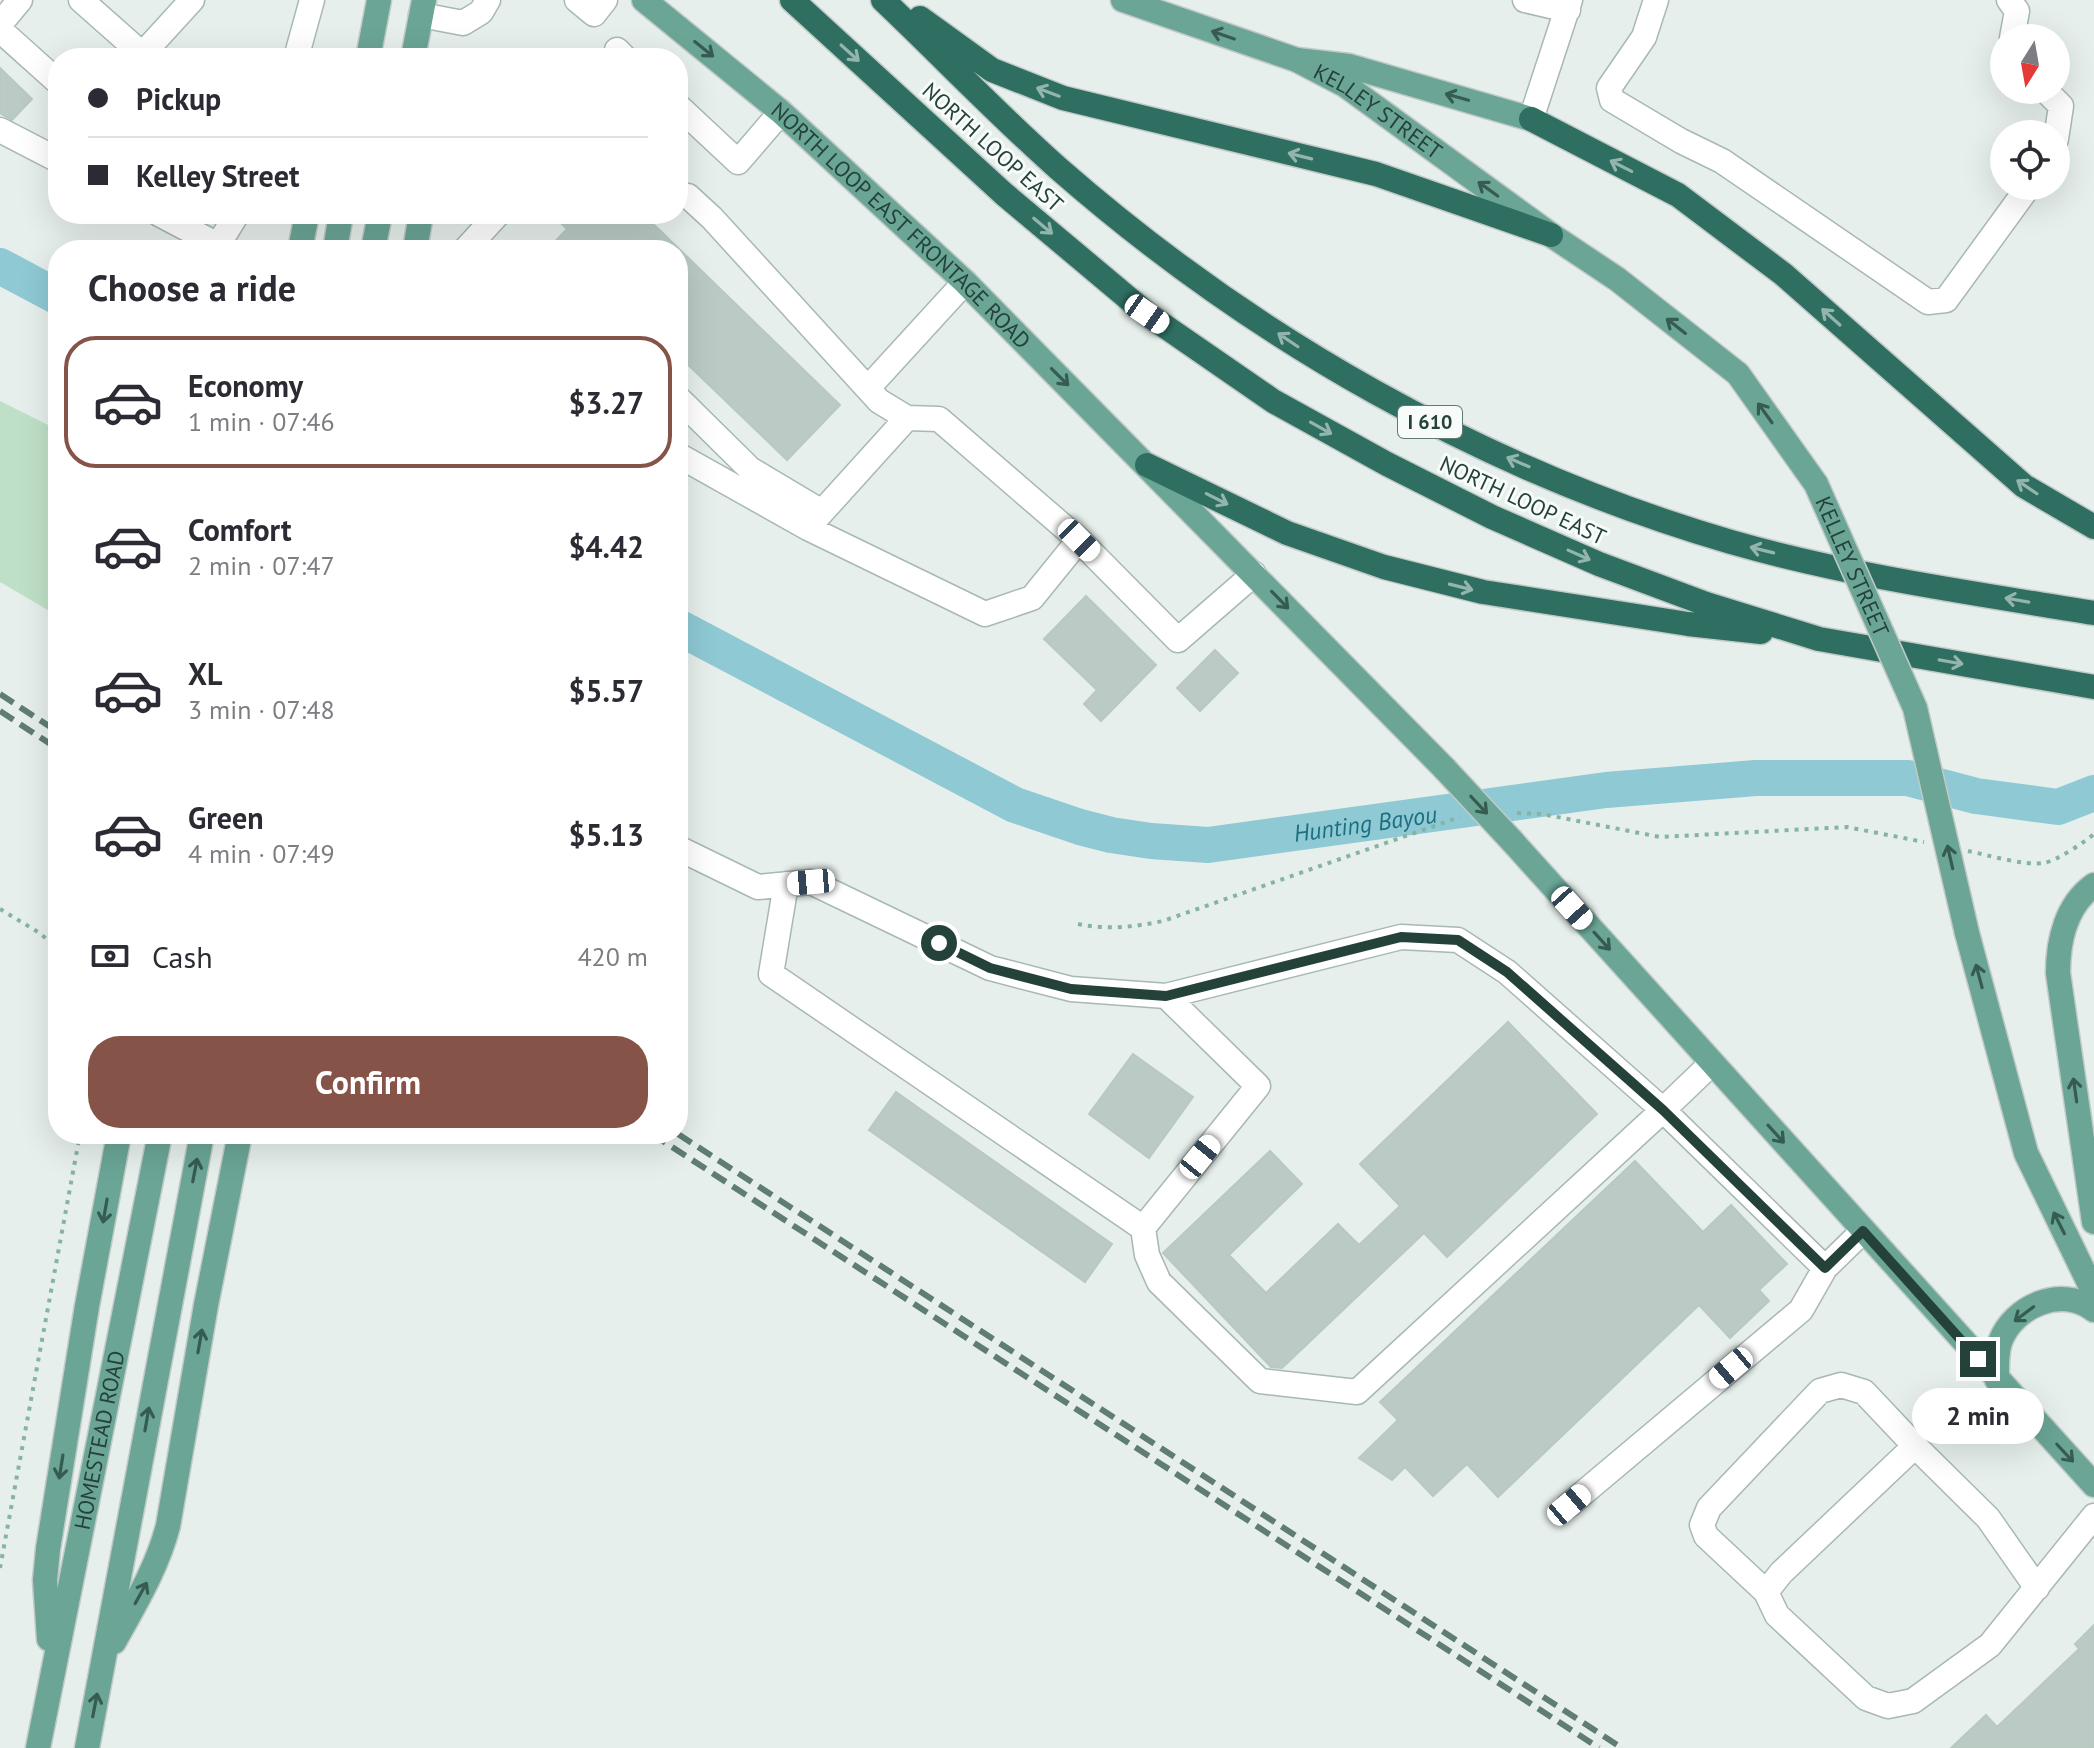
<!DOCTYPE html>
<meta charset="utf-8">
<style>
body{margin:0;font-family:"PT Sans",sans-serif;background:#f2f2f3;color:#2b2b33;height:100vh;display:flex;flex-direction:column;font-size:30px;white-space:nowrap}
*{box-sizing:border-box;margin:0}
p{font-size:26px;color:#7c7c81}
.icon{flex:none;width:44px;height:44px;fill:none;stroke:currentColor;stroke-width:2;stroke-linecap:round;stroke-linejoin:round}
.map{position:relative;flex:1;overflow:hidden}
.details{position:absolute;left:48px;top:240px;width:640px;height:904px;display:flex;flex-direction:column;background:#fff;border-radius:32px;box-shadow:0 8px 32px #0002}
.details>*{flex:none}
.top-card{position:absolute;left:48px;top:48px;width:640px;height:176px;border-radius:32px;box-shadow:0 8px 32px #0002;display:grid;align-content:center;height:176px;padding:0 40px;background:#fff}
.needle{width:52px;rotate:191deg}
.tools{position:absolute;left:1990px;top:24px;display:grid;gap:16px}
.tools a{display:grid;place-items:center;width:80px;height:80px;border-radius:50%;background:#fff;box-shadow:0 8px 32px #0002;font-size:40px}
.end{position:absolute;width:36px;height:36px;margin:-18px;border:10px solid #24423a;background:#fff;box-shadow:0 0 0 4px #fff}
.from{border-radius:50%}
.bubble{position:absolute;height:56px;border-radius:28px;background:#fff;box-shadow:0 8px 32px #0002;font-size:26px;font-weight:700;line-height:56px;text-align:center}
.car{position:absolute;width:24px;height:48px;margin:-24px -12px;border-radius:10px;box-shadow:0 0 6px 2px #0007;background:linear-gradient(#fff 24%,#345 0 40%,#fff 0 76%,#345 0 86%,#fff 0)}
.top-card b{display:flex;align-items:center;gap:28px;height:76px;font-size:30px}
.top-card b+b{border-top:2px solid #e1e1e2}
.top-card i{width:20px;height:20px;background:#2b2b33}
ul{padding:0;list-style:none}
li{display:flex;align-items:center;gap:24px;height:132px;margin:0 16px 12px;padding:0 24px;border:4px solid transparent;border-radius:32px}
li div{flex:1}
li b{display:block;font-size:30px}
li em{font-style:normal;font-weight:700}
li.current{border-color:#855347}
li>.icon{width:72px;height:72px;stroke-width:1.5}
h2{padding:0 40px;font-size:36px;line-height:96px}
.pay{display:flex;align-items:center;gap:20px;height:88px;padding:0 40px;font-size:30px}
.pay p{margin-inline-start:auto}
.cta{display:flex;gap:16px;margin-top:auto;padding:16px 40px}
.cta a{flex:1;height:92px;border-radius:32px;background:#855347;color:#fff;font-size:32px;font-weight:700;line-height:92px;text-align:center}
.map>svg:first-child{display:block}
.green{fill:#bfe0c8}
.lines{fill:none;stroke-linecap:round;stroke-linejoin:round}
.river{stroke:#8ec9d4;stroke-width:36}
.building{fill:#bbcac4;stroke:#b8c9c2;stroke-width:2}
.minor-casing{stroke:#a8b8b2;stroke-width:27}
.major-casing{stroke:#c2cac8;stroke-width:27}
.highway-casing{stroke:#c2cac8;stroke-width:27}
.path{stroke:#86b3a5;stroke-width:4;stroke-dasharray:4 6;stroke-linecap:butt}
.minor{stroke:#fff;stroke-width:24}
.major{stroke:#6aa596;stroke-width:24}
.highway{stroke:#2f6f62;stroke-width:24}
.rail{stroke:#5f7d75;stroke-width:6;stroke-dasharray:16 8;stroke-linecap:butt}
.major-bridge-casing{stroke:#c2cac8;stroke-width:27;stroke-linecap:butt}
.major-bridge{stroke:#6aa596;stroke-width:24}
.oneway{stroke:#365b51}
.oneway2{stroke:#93b5ae}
.route{stroke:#24423a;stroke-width:10}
.labels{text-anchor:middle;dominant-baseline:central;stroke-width:6;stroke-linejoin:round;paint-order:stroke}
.shield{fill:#f7fbf9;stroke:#637a73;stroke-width:2}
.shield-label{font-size:20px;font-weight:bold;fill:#24423a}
.street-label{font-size:22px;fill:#24423a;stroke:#f7fbf9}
.water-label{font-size:24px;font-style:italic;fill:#1c6f80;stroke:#f7fbf9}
</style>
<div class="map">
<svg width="2094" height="1748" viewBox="0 0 2094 1748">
<rect width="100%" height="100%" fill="#e6efeb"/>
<!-- green -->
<path class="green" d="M0 401 58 430V616L0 582Z"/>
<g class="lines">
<!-- river -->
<g class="river">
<path d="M0 266 58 297"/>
<path id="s1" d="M678 627 1015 805 1080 827 1111 835 1151 841 1208 845 1606 790 1756 778H1908L1976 796 2058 807 2094 793"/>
</g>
</g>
<!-- building -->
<path class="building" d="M0 68 32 99 12 120 0 113Z
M552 214H643L840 405 787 460 678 355V250H547L567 229Z
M1086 596 1156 665 1101 721 1084 704 1097 690 1044 639Z
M1215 650 1238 673 1200 711 1177 688Z
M1508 1022 1597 1114 1447 1257 1424 1233 1282 1368 1271 1367 1163 1253 1270 1151 1302 1184 1229 1255 1266 1293 1338 1224 1359 1245 1400 1206 1360 1164Z
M1133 1054 1193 1097 1149 1158 1089 1114Z
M896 1092 1112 1244 1085 1282 869 1130Z
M1635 1161 1703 1232 1731 1205 1787 1264 1759 1290 1769 1301 1730 1338 1699 1305 1498 1497 1467 1464 1433 1496 1405 1467 1392 1480 1359 1458 1398 1420 1380 1402Z
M2094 1625V1748H1951L1986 1715 1997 1727 2079 1649 2075 1644Z"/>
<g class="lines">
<defs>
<path id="minor" d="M81 0 142 54
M577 0 594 14 605 0
M1525 0 1568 10
M1656 0 1644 37 1609 88 1612 100 1681 141 1722 161 1928 302 1946 300 2029 186
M2009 0 2017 11 2012 38
M421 15 463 23 481 12 488 0
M0 24 20 0
M0 30 58 82
M617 50 625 58
M139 58 192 0
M296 58 312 0
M2045 90 2061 106 2056 139
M678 106 738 162 781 112
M1531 119 1570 0
M0 130 58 160
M159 214 218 245 237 214
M465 250 498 214
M868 388 965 282
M678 398 750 469 822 512
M678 455 808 528 985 614 1032 598 1079 540 939 419 907 418 879 401 712 218 688 196
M812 523 907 418
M1079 540 1178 640 1254 574
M678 848 758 887 811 882 990 968 1071 989 1166 996 1401 937 1458 940 1507 972 1663 1110 1357 1392 1260 1381 1159 1282 1147 1255 1143 1228 771 974 786 884
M1712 1063 1663 1110 1825 1268 1863 1231
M1143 1228 1258 1086 1166 996
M1569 1505 1801 1310 1825 1268
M2037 1588 1988 1518 1915 1446 1781 1573 1766 1592 1777 1615 1866 1698 1888 1706 1913 1701 1990 1645 2094 1516
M1766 1592 1706 1536 1702 1525 1709 1508 1820 1391 1841 1385 1864 1392 1915 1446"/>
<g id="major">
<path id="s2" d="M644 0 781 112 965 282 1445 769"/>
<path d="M1123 0 1297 60 1349 66 1531 119"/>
<path d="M368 58 379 0"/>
<path d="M413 58 424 0"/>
<path id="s3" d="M1297 60 1345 85 1551 235 1617 279 1738 374 1816 484"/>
<path d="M300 250 307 214"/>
<path d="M335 250 341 214"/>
<path d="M373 250 380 214"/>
<path d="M415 250 421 214"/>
<path d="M1512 841 2094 1485"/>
<path d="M2094 885C2066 905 2058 941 2058 973L2094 1222"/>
<path d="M1967 933 2026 1153 2094 1293"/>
<path d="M1997 1380C1997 1368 1996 1355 2000 1342 2013 1306 2062 1285 2094 1310"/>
<path d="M49 1639 45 1580 48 1549 87 1306 119 1134"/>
<path d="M114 1642C135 1604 157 1568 168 1526L206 1305 240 1134"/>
<path id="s4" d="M38 1748 160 1134"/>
<path d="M87 1748 202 1134"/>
</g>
<path id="highway" d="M792 0 1004 194 1147 314 1273 401 1387 464 1492 517 1599 564 1706 604 1819 639 2094 687
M883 0C942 56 998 115 1059 169 1252 338 1484 470 1731 542 1850 576 1972 593 2094 613
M920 18 992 70 1063 98 1376 174 1551 235
M1531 119 1678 195 1783 274 2024 486 2094 527
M1147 465 1287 533 1384 567 1483 592 1688 624 1761 632"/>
</defs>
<!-- minor casing -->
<use href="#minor" class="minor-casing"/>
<!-- major casing -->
<use href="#major" class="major-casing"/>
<!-- highway casing -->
<use href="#highway" class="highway-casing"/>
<!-- path -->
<path class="path" d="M1517 813 1542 814 1660 837 1847 827 1924 842
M1968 851C1988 855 2024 866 2044 863 2058 860 2083 843 2094 834
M0 909 38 932 58 948
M1078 924C1108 930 1134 927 1163 921L1460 817
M0 1568 80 1134"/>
<!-- minor -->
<use href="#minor" class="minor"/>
<!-- major -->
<use href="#major" class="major"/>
<!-- highway -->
<use href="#highway" class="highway"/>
<!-- rail -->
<path class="rail" d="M0 694 58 732
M0 711 58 749
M652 1134 1599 1748
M678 1134 1622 1748"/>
<defs>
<g id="major-bridge">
<path id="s5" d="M1816 484 1915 708 1967 933"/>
<path d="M1445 769 1512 841"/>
</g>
</defs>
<!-- major-bridge casing -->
<use href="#major-bridge" class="major-bridge-casing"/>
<!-- major-bridge -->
<use href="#major-bridge" class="major-bridge"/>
</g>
<!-- one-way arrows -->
<defs><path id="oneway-shaft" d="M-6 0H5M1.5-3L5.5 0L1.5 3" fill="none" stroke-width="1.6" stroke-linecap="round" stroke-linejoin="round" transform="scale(2)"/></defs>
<g class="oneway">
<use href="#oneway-shaft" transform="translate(1223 35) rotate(-161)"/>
<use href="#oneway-shaft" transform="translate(704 49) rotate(39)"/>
<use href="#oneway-shaft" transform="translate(1457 97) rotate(-164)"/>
<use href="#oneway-shaft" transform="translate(1488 189) rotate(-144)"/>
<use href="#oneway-shaft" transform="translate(1676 326) rotate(-142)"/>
<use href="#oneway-shaft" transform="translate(1060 377) rotate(45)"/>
<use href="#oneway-shaft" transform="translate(1765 413) rotate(-126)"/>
<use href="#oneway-shaft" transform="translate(1280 600) rotate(46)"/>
<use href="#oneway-shaft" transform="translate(1479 805) rotate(47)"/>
<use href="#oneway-shaft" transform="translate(1950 857) rotate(-103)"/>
<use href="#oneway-shaft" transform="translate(1602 941) rotate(48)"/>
<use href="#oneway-shaft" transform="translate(1979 976) rotate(-105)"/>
<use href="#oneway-shaft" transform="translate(2075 1090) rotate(-98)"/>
<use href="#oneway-shaft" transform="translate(1776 1134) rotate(48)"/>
<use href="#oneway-shaft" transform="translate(195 1170) rotate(-79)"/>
<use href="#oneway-shaft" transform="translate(105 1211) rotate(100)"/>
<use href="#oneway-shaft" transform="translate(2059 1223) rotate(-117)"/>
<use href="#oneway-shaft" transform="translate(2024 1314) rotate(143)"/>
<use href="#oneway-shaft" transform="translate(200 1341) rotate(-80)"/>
<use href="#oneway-shaft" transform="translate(147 1419) rotate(-80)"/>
<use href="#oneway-shaft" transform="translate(2065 1453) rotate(47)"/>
<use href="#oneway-shaft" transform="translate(61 1467) rotate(99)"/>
<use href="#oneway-shaft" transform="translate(141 1593) rotate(-61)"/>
<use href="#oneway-shaft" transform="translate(95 1705) rotate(-79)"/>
</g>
<g class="oneway2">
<use href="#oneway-shaft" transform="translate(850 53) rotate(42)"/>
<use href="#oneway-shaft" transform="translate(1048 92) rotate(-159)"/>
<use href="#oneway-shaft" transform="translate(1300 156) rotate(-166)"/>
<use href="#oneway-shaft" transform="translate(1621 166) rotate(-153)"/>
<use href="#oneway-shaft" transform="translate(1043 226) rotate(40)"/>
<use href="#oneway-shaft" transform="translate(1831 317) rotate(-138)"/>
<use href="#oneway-shaft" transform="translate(1288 340) rotate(-146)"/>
<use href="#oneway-shaft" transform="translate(1321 428) rotate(29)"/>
<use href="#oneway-shaft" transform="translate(1518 462) rotate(-157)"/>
<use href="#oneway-shaft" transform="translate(2027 487) rotate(-146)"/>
<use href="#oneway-shaft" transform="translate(1217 499) rotate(27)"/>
<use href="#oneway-shaft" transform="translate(1762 550) rotate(-166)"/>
<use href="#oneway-shaft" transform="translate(1579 555) rotate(24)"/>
<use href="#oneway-shaft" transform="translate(1461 587) rotate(14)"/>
<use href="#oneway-shaft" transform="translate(2017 600) rotate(-170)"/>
<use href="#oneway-shaft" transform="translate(1951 662) rotate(10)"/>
</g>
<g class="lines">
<!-- route -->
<path class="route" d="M939 943 990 968 1071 989 1166 996 1401 937 1458 940 1507 972 1663 1110 1825 1268 1863 1231 1978 1359"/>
</g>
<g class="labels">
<!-- shield labels -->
<rect class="shield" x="1398" y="406" width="64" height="32" rx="6"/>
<g class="shield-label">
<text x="1430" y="422">I 610</text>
</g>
<!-- street labels -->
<g class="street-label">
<text stroke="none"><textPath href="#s3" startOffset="96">KELLEY STREET</textPath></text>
<text transform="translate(993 147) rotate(42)">NORTH LOOP EAST</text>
<text stroke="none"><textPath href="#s2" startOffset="342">NORTH LOOP EAST FRONTAGE ROAD</textPath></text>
<text transform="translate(1523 500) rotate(25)">NORTH LOOP EAST</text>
<text stroke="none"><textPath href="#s5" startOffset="90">KELLEY STREET</textPath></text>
<text stroke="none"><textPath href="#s4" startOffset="314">HOMESTEAD ROAD</textPath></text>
</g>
<!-- water labels -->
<g class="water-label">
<text stroke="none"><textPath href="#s1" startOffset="738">Hunting Bayou</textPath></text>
</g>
</g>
</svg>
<div class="tools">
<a><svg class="needle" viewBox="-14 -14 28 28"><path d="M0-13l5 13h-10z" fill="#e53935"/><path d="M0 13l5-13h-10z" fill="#7c7c81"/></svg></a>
<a><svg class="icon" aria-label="locate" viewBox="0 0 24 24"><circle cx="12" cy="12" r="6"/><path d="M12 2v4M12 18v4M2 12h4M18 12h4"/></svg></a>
</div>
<i class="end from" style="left:939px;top:943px"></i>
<i class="end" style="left:1978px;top:1359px"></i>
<div class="bubble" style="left:1912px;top:1388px;width:132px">2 min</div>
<i class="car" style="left:1147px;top:314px;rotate:125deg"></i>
<i class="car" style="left:1079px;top:540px;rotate:135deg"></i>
<i class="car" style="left:811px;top:882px;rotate:265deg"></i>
<i class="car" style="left:1572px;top:908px;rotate:138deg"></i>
<i class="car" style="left:1200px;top:1157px;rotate:39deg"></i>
<i class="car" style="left:1731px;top:1368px;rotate:230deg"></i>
<i class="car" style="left:1569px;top:1505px;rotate:50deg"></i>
<div class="top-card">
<b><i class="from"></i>Pickup</b>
<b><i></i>Kelley Street</b>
</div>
<section class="details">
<h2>Choose a ride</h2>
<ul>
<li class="current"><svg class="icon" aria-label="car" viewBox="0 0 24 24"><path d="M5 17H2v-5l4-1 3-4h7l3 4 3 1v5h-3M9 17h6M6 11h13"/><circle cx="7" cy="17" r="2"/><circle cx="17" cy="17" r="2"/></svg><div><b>Economy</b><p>1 min · 07:46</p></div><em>$3.27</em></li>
<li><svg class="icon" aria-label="car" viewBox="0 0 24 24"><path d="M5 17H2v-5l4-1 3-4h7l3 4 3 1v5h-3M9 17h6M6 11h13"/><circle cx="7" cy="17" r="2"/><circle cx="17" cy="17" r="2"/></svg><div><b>Comfort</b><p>2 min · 07:47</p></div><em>$4.42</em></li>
<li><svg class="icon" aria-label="car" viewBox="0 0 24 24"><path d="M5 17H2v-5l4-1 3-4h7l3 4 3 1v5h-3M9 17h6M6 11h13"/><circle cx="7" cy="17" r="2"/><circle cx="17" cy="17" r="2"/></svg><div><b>XL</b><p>3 min · 07:48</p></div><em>$5.57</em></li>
<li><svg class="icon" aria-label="car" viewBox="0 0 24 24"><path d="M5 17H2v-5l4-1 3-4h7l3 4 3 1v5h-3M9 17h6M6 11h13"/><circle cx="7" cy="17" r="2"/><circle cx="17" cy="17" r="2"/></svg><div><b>Green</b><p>4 min · 07:49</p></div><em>$5.13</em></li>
</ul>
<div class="pay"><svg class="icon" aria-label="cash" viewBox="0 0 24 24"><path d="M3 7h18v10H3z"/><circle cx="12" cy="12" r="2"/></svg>Cash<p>420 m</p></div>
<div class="cta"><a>Confirm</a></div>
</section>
</div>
